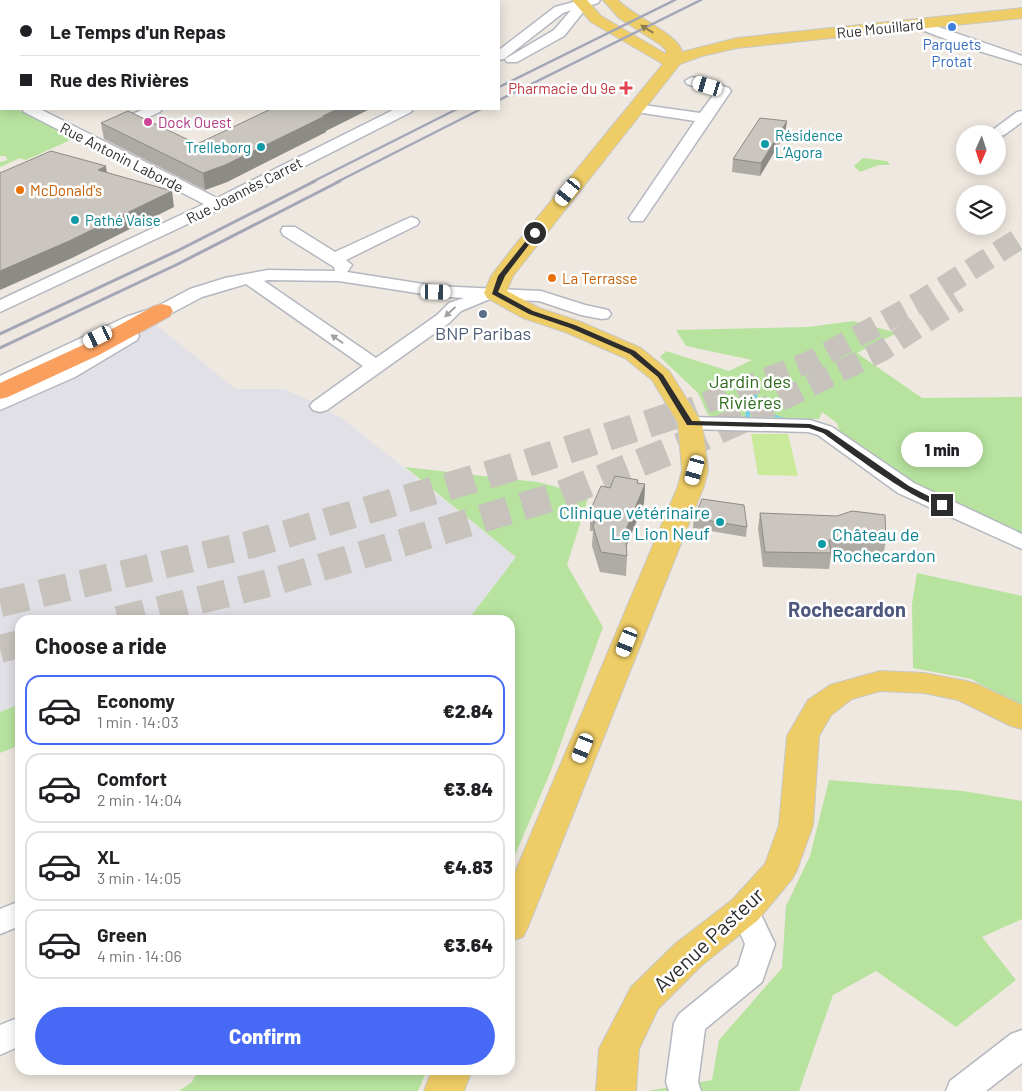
<!DOCTYPE html>
<meta charset="utf-8">
<style>
body{margin:0;font-family:Barlow,sans-serif;background:#f2f2f2;color:#202124;height:100vh;display:flex;flex-direction:column;font-size:19px;white-space:nowrap}
*{box-sizing:border-box;margin:0}
p{font-size:16px;color:#757577}
.icon{flex:none;width:28px;height:28px;fill:none;stroke:currentColor;stroke-width:2;stroke-linecap:round;stroke-linejoin:round}
.map{position:relative;flex:1;overflow:hidden}
.details{position:absolute;left:15px;top:615px;width:500px;height:460px;display:flex;flex-direction:column;background:#fff;border-radius:15px;box-shadow:0 2px 12px #0003}
.details>*{flex:none}
.banner{position:absolute;left:0px;top:0px;width:500px;height:110px;box-shadow:0 2px 12px #0003;display:grid;align-content:center;height:110px;padding:0 20px;background:#fff}
.needle{width:32px;rotate:183deg}
.controls{position:absolute;left:956px;top:125px;display:grid;gap:10px}
.controls a{display:grid;place-items:center;width:50px;height:50px;border-radius:50%;background:#fff;box-shadow:0 2px 12px #0003;font-size:25px}
.end{position:absolute;width:22px;height:22px;margin:-11px;border:6px solid #2d2d2d;background:#fff;box-shadow:0 0 0 2px #fff}
.from{border-radius:50%}
.bubble{position:absolute;height:35px;border-radius:18px;background:#fff;box-shadow:0 2px 12px #0003;font-size:16px;font-weight:800;line-height:35px;text-align:center}
.car{position:absolute;width:15px;height:30px;margin:-15px -8px;border-radius:6px;box-shadow:0 0 4px 1px #0007;background:linear-gradient(#fff 24%,#345 0 40%,#fff 0 76%,#345 0 86%,#fff 0)}
.banner b{display:flex;align-items:center;gap:18px;height:48px;font-size:19px}
.banner b+b{border-top:1px solid #e0e0e0}
.banner i{width:12px;height:12px;background:#202124}
ul{padding:0;list-style:none}
li{display:flex;align-items:center;gap:15px;height:70px;margin:0 10px 8px;padding:0 10px;border:2px solid #e0e0e0;border-radius:15px}
li div{flex:1}
li b{display:block;font-size:19px}
li em{font-style:normal;font-weight:800}
li.on{border-color:#466af5}
li>.icon{width:45px;height:45px;stroke-width:1.5}
h2{padding:0 20px;font-size:22px;line-height:60px}
.primary-button{display:flex;gap:10px;margin-top:auto;padding:10px 20px}
.primary-button a{flex:1;height:58px;border-radius:30px;background:#466af5;color:#fff;font-size:20px;font-weight:800;line-height:58px;text-align:center}
.map>svg:first-child{display:block}
.industrial{fill:#e2e0e7}
.green{fill:#b7e39f}
.pitch{fill:#c9e99b}
.water{fill:#77cfec}
.lines{fill:none;stroke-linecap:round;stroke-linejoin:round}
.highway-tunnel-far1{stroke:#c7c3bc;stroke-width:22;stroke-dasharray:22 11;stroke-linecap:butt}
.highway-tunnel{stroke:#c7c3bc;stroke-width:28;stroke-dasharray:28 14;stroke-linecap:butt}
.minor-casing{stroke:#b4b7c0;stroke-width:3}
.major-casing{stroke:#c8c8c8;stroke-width:2}
.highway-casing{stroke:#c8c8c8;stroke-width:2}
.minor{fill:#fff;fill-rule:evenodd}
.major{fill:#ec6;fill-rule:evenodd}
.highway{fill:#faa05f;fill-rule:evenodd}
.rail-far1{stroke:#a3a6b7;stroke-width:2.5}
.rail{stroke:#a3a6b7;stroke-width:3}
.wall{fill:#aeaaa4}
.shaded-wall{fill:#8d8b86}
.building{fill:#cac6bf;stroke:#8d8b86}
.oneway{fill:#8e7c4a}
.oneway2{fill:#a0a0a0}
.route{fill:#2d2d2d}
.shop-dot{fill:#3f7fe0;stroke:#fff;stroke-width:2}
.health-dot{fill:#e0444e;stroke:#fff;stroke-width:2}
.hotel-dot{fill:#d1479c;stroke:#fff;stroke-width:2}
.culture-dot{fill:#0f9aa8;stroke:#fff;stroke-width:2}
.food-dot{fill:#e8710a;stroke:#fff;stroke-width:2}
.service-dot{fill:#5c6f8a;stroke:#fff;stroke-width:2}
.labels{text-anchor:middle;dominant-baseline:central;stroke-width:5;stroke-linejoin:round;paint-order:stroke}
.far-street-label{font-size:15px;fill:#2d2d2d;stroke:#fff}
.far-shop-label{font-size:15px;fill:#366cbe;stroke:#fff}
.far-health-label{font-size:15px;fill:#be3a42;stroke:#fff;text-anchor:end}
.far-hotel-label{font-size:15px;fill:#b23c85;stroke:#fff;text-anchor:start}
.far-culture-label{font-size:15px;fill:#0d838f;stroke:#fff;text-anchor:start}
.far-food-label{font-size:15px;fill:#c56008;stroke:#fff;text-anchor:start}
.service-label{font-size:18px;fill:#4e5e75;stroke:#fff}
.park-label{font-size:18px;fill:#2e6a1d;stroke:#fff}
.culture-label{font-size:18px;fill:#0d838f;stroke:#fff;text-anchor:end}
.quarter-label{font-size:20px;font-weight:bold;fill:#4e577e;stroke:#fff}
.near-street-label{font-size:21px;fill:#2d2d2d;stroke:#fff}
</style>
<div class="map">
<svg width="1022" height="1091" viewBox="0 0 1022 1091">
<rect width="100%" height="100%" fill="#eee8e0"/>
<!-- industrial -->
<path class="industrial" d="M155 324 236 389H284L311 401 343 419 516 557 468 620H20V704L0 712V411L96 364Z"/>
<!-- green -->
<path class="green" d="M0 101 1 109H16L75 138 26 160 20 158 0 167V162L8 160 5 156H0Z
M863 158 887 161 890 165H879L860 172 854 166Z
M853 321 897 333 857 353 922 398 1022 397V537L935 497 842 438 837 423 822 412 819 419 711 416 708 415 698 393 660 357 666 351 729 371 752 360 686 346 676 330 808 327Z
M405 467 537 482 589 495 567 565 603 627 550 773 510 867V620H468L516 557Z
M917 573 1022 596V706L971 679 913 668 912 604Z
M20 704V745L0 753V712Z
M829 780 963 791 1022 801V919L982 937 1016 980 956 1027 876 971 833 995 799 1091H647L712 1080 719 1040 782 968 786 906 810 856Z
M198 1070H427L418 1091H179L192 1082Z"/>
<!-- pitch -->
<path class="pitch" d="M751 434H788L798 476 758 475Z"/>
<!-- water -->
<path class="water" d="M753 391 757 393V398L773 414 785 418 775 417 755 401 750 403V418H745L749 392Z"/>
<g class="lines">
<!-- highway-tunnel-far1 -->
<path class="highway-tunnel-far1" d="M675 415 814 360 918 303 1022 237
M751 415 881 351 958 301"/>
<!-- highway-tunnel -->
<path class="highway-tunnel" d="M0 603 252 544 524 464 678 414
M118 620 273 582 560 495 694 441 754 414
M0 649 20 644"/>
<defs>
<path id="minor" d="M309 0H327L328 1H310Z
M581 0H600L598 3 588 6 564 36 517 62H507L505 59 554 30 571 10 563 13 504 59 499 60V50L555 7Z
M918 20 1022 56V64L972 49 914 27 912 24 914 21Z
M692 77 729 88 731 91 643 221H631L629 218 695 121 636 112 631 111 629 108 631 105 636 104 700 113 715 93 687 84 685 81Z
M0 90H1V99H0Z
M22 109H40L217 198 395 109H413L411 112 228 205 0 312V300L204 204 24 112Z
M144 109H162L160 112 115 132H105L103 129 105 126Z
M1022 111V122L1004 135 999 136 998 134H993L992 132 994 129 1017 112Z
M411 217 417 219 419 222 417 225 346 260 352 265 347 272 436 286 541 291 585 305 608 310 611 314 608 318 602 319 581 315 539 301 490 299 461 311 449 323 327 410 320 412 313 410 310 406 313 402 363 366 246 284 202 297 168 315 138 325 0 389V376L126 317 156 307 190 289 225 278 268 270 335 271 334 267 283 235 281 231 283 227H295L335 252ZM268 280 339 281 436 296 464 298 449 303 437 315 376 358 264 281Z
M130 330 137 332 139 336 137 340 75 377 0 410V397L61 369 123 332Z
M690 417 810 420 832 427 914 483 1022 534V549L898 493 818 435 808 432 690 429 683 427 680 423 683 419Z
M745 898 755 902 775 944 762 982 705 1029 698 1082 701 1091H669L666 1082 674 1023 679 1014 738 966 745 944 730 910 735 902Z
M20 901V926L0 934V909Z
M20 1017V1046L0 1055V1025Z
M1022 1030V1063L986 1091H946L950 1081 1011 1034Z"/>
<path id="major" d="M572 0H587L601 16 666 54V50L661 45 619 18 603 0H618C631 15 680 35 682 52L737 38 1022 8V18L737 48 702 56 680 64 513 276 507 291 539 308 581 322 641 348 669 371 702 423 708 470 704 486 528 927 523 937 510 941V884L678 486 682 470 678 423 652 380 625 358 565 332 523 318 487 298 484 293 491 276 511 250 663 64 591 22Z
M1 15V25L0 26V16Z
M880 671 924 673 966 681 977 684 1022 705V729L1011 726 958 700 924 693 880 691 852 699 831 715 819 736 813 825 797 870 792 879 758 920 701 966 658 1009 639 1049 636 1091H596L599 1049 631 987 675 944 732 900 765 864 779 825 787 736 808 700 830 685Z
M432 1070H472L464 1091H424Z"/>
<path id="highway" d="M162 304 170 306 173 311 170 316 99 355 8 397 0 399V383L83 345 154 306Z"/>
</defs>
<!-- minor casing -->
<use href="#minor" class="minor-casing"/>
<!-- major casing -->
<use href="#major" class="major-casing"/>
<!-- highway casing -->
<use href="#highway" class="highway-casing"/>
<!-- minor -->
<use href="#minor" class="minor"/>
<!-- major -->
<use href="#major" class="major"/>
<!-- highway -->
<use href="#highway" class="highway"/>
<!-- rail-far1 -->
<path class="rail-far1" d="M499 87 675 0
M499 100 701 0
M312 182 457 109
M337 182 481 109"/>
<!-- rail -->
<path class="rail" d="M0 334 179 250 315 181
M0 348 178 264 340 181"/>
</g>
<!-- wall -->
<path class="wall" d="M411 0H481L479 1H418Z
M787 121 785 134 760 176 732 172 733 159Z
M101 123 197 144 326 131V132L227 182 205 190 104 139Z
M638 480V483L645 484 644 503 626 547 627 556 626 576 600 572 592 546 593 531H590V511L610 488Z
M760 513 886 541 883 556H831L829 569 763 567 758 528Z
M694 518 747 527 746 537 693 528Z"/>
<!-- shaded-wall -->
<path class="shaded-wall" d="M466 0H481L479 1H467Z
M337 109H370L326 131V132L227 182 205 190 203 173Z
M787 121 785 134 760 176 761 163Z
M106 166 108 182 98 170Z
M172 191 174 207 72 258 0 290V271Z
M645 484 644 503 624 552 625 532Z"/>
<!-- building -->
<path class="building" d="M271 109H337L323 116H325L225 165 203 173 101 123 128 111 197 144Z
M760 118 787 121 761 163 733 159Z
M51 151 106 166 98 170 172 191 69 241 0 271V173Z
M615 476 638 480 637 483 645 484 625 532 627 556 601 552 593 526 599 512 590 511 601 486 610 488Z
M702 499 744 505 747 527 694 518Z
M852 511 885 515 886 541 829 540 831 553 765 552 760 513 837 516Z"/>
<!-- one-way arrows -->
<defs><path id="oneway-solid" d="M-6-.8H1V-3.2L6.5 0L1 3.2V.8H-6Z" transform="scale(1.25)"/></defs>
<use class="oneway" href="#oneway-solid" transform="translate(647 29) rotate(-149)"/>
<g class="oneway2">
<use href="#oneway-solid" transform="translate(450 312) rotate(137)"/>
<use href="#oneway-solid" transform="translate(337 339) rotate(-145)"/>
</g>
<!-- route -->
<path class="route" d="M533 232 538 233 505 276 498 292 533 311 575 325 635 351 663 375 692 421 810 424 828 430 909 486 946 505C931 515 839 444 823 433L809 428 687 425 658 377 630 354 570 328 529 314 492 294 498 276Z"/>
<!-- markers -->
<circle class="shop-dot" cx="952" cy="27" r="5"/>
<path class="health-dot" d="M623.5 80.5h5v5h5v5h-5v5h-5v-5h-5v-5h5z"/>
<circle class="hotel-dot" cx="148" cy="122" r="5"/>
<g class="culture-dot">
<circle cx="765" cy="144" r="5"/>
<circle cx="261" cy="147" r="5"/>
<circle cx="75" cy="220" r="5"/>
<circle cx="720" cy="522" r="5"/>
<circle cx="822" cy="544" r="5"/>
</g>
<g class="food-dot">
<circle cx="20" cy="190" r="5"/>
<circle cx="552" cy="278" r="5"/>
</g>
<circle class="service-dot" cx="483" cy="314" r="5"/>
<g class="labels">
<!-- far-street labels -->
<g class="far-street-label">
<text transform="translate(880 28) rotate(-6)">Rue Mouillard</text>
<text transform="translate(122 157) rotate(27)">Rue Antonin Laborde</text>
<text transform="translate(244 190) rotate(-27)">Rue Joannès Carret</text>
</g>
<!-- far-shop labels -->
<g class="far-shop-label">
<text x="952" y="44">Parquets<tspan x="952" dy="17">Protat</tspan></text>
</g>
<!-- far-health labels -->
<g class="far-health-label">
<text x="616" y="88">Pharmacie du 9e</text>
</g>
<!-- far-hotel labels -->
<g class="far-hotel-label">
<text x="158" y="122">Dock Ouest</text>
</g>
<!-- far-culture labels -->
<g class="far-culture-label">
<text x="775" y="135">Résidence<tspan x="775" dy="17">L’Agora</tspan></text>
<text x="251" y="147" text-anchor="end">Trelleborg</text>
<text x="85" y="220">Pathé Vaise</text>
</g>
<!-- far-food labels -->
<g class="far-food-label">
<text x="30" y="190">McDonald's</text>
<text x="562" y="278">La Terrasse</text>
</g>
<!-- service labels -->
<g class="service-label">
<text x="483" y="333">BNP Paribas</text>
</g>
<!-- park labels -->
<g class="park-label">
<text x="750" y="381">Jardin des<tspan x="750" dy="21">Rivières</tspan></text>
</g>
<!-- culture labels -->
<g class="culture-label">
<text x="710" y="512">Clinique vétérinaire<tspan x="710" dy="21">Le Lion Neuf</tspan></text>
<text x="832" y="534" text-anchor="start">Château de<tspan x="832" dy="21">Rochecardon</tspan></text>
</g>
<!-- quarter labels -->
<g class="quarter-label">
<text x="847" y="609">Rochecardon</text>
</g>
<!-- near-street labels -->
<g class="near-street-label">
<text transform="translate(708 939) rotate(-43)">Avenue Pasteur</text>
</g>
</g>
</svg>
<div class="controls">
<a><svg class="needle" viewBox="-14 -14 28 28"><path d="M0-13l5 13h-10z" fill="#e53935"/><path d="M0 13l5-13h-10z" fill="#757577"/></svg></a>
<a><svg class="icon" aria-label="layers" viewBox="0 0 24 24"><path d="M12 4l9 5-9 5-9-5zM3 14l9 5 9-5"/></svg></a>
</div>
<i class="end from" style="left:535px;top:233px"></i>
<i class="end" style="left:942px;top:505px"></i>
<div class="bubble" style="left:901px;top:432px;width:82px">1 min</div>
<i class="car" style="left:708px;top:86px;rotate:287deg"></i>
<i class="car" style="left:568px;top:192px;rotate:219deg"></i>
<i class="car" style="left:436px;top:292px;rotate:91deg"></i>
<i class="car" style="left:98px;top:337px;rotate:244deg"></i>
<i class="car" style="left:695px;top:470px;rotate:196deg"></i>
<i class="car" style="left:627px;top:642px;rotate:202deg"></i>
<i class="car" style="left:583px;top:748px;rotate:202deg"></i>
<div class="banner">
<b><i class="from"></i>Le Temps d'un Repas</b>
<b><i></i>Rue des Rivières</b>
</div>
<section class="details">
<h2>Choose a ride</h2>
<ul>
<li class="on"><svg class="icon" aria-label="car" viewBox="0 0 24 24"><path d="M5 17H2v-5l4-1 3-4h7l3 4 3 1v5h-3M9 17h6M6 11h13"/><circle cx="7" cy="17" r="2"/><circle cx="17" cy="17" r="2"/></svg><div><b>Economy</b><p>1 min · 14:03</p></div><em>€2.84</em></li>
<li><svg class="icon" aria-label="car" viewBox="0 0 24 24"><path d="M5 17H2v-5l4-1 3-4h7l3 4 3 1v5h-3M9 17h6M6 11h13"/><circle cx="7" cy="17" r="2"/><circle cx="17" cy="17" r="2"/></svg><div><b>Comfort</b><p>2 min · 14:04</p></div><em>€3.84</em></li>
<li><svg class="icon" aria-label="car" viewBox="0 0 24 24"><path d="M5 17H2v-5l4-1 3-4h7l3 4 3 1v5h-3M9 17h6M6 11h13"/><circle cx="7" cy="17" r="2"/><circle cx="17" cy="17" r="2"/></svg><div><b>XL</b><p>3 min · 14:05</p></div><em>€4.83</em></li>
<li><svg class="icon" aria-label="car" viewBox="0 0 24 24"><path d="M5 17H2v-5l4-1 3-4h7l3 4 3 1v5h-3M9 17h6M6 11h13"/><circle cx="7" cy="17" r="2"/><circle cx="17" cy="17" r="2"/></svg><div><b>Green</b><p>4 min · 14:06</p></div><em>€3.64</em></li>
</ul>
<div class="primary-button"><a>Confirm</a></div>
</section>
</div>
